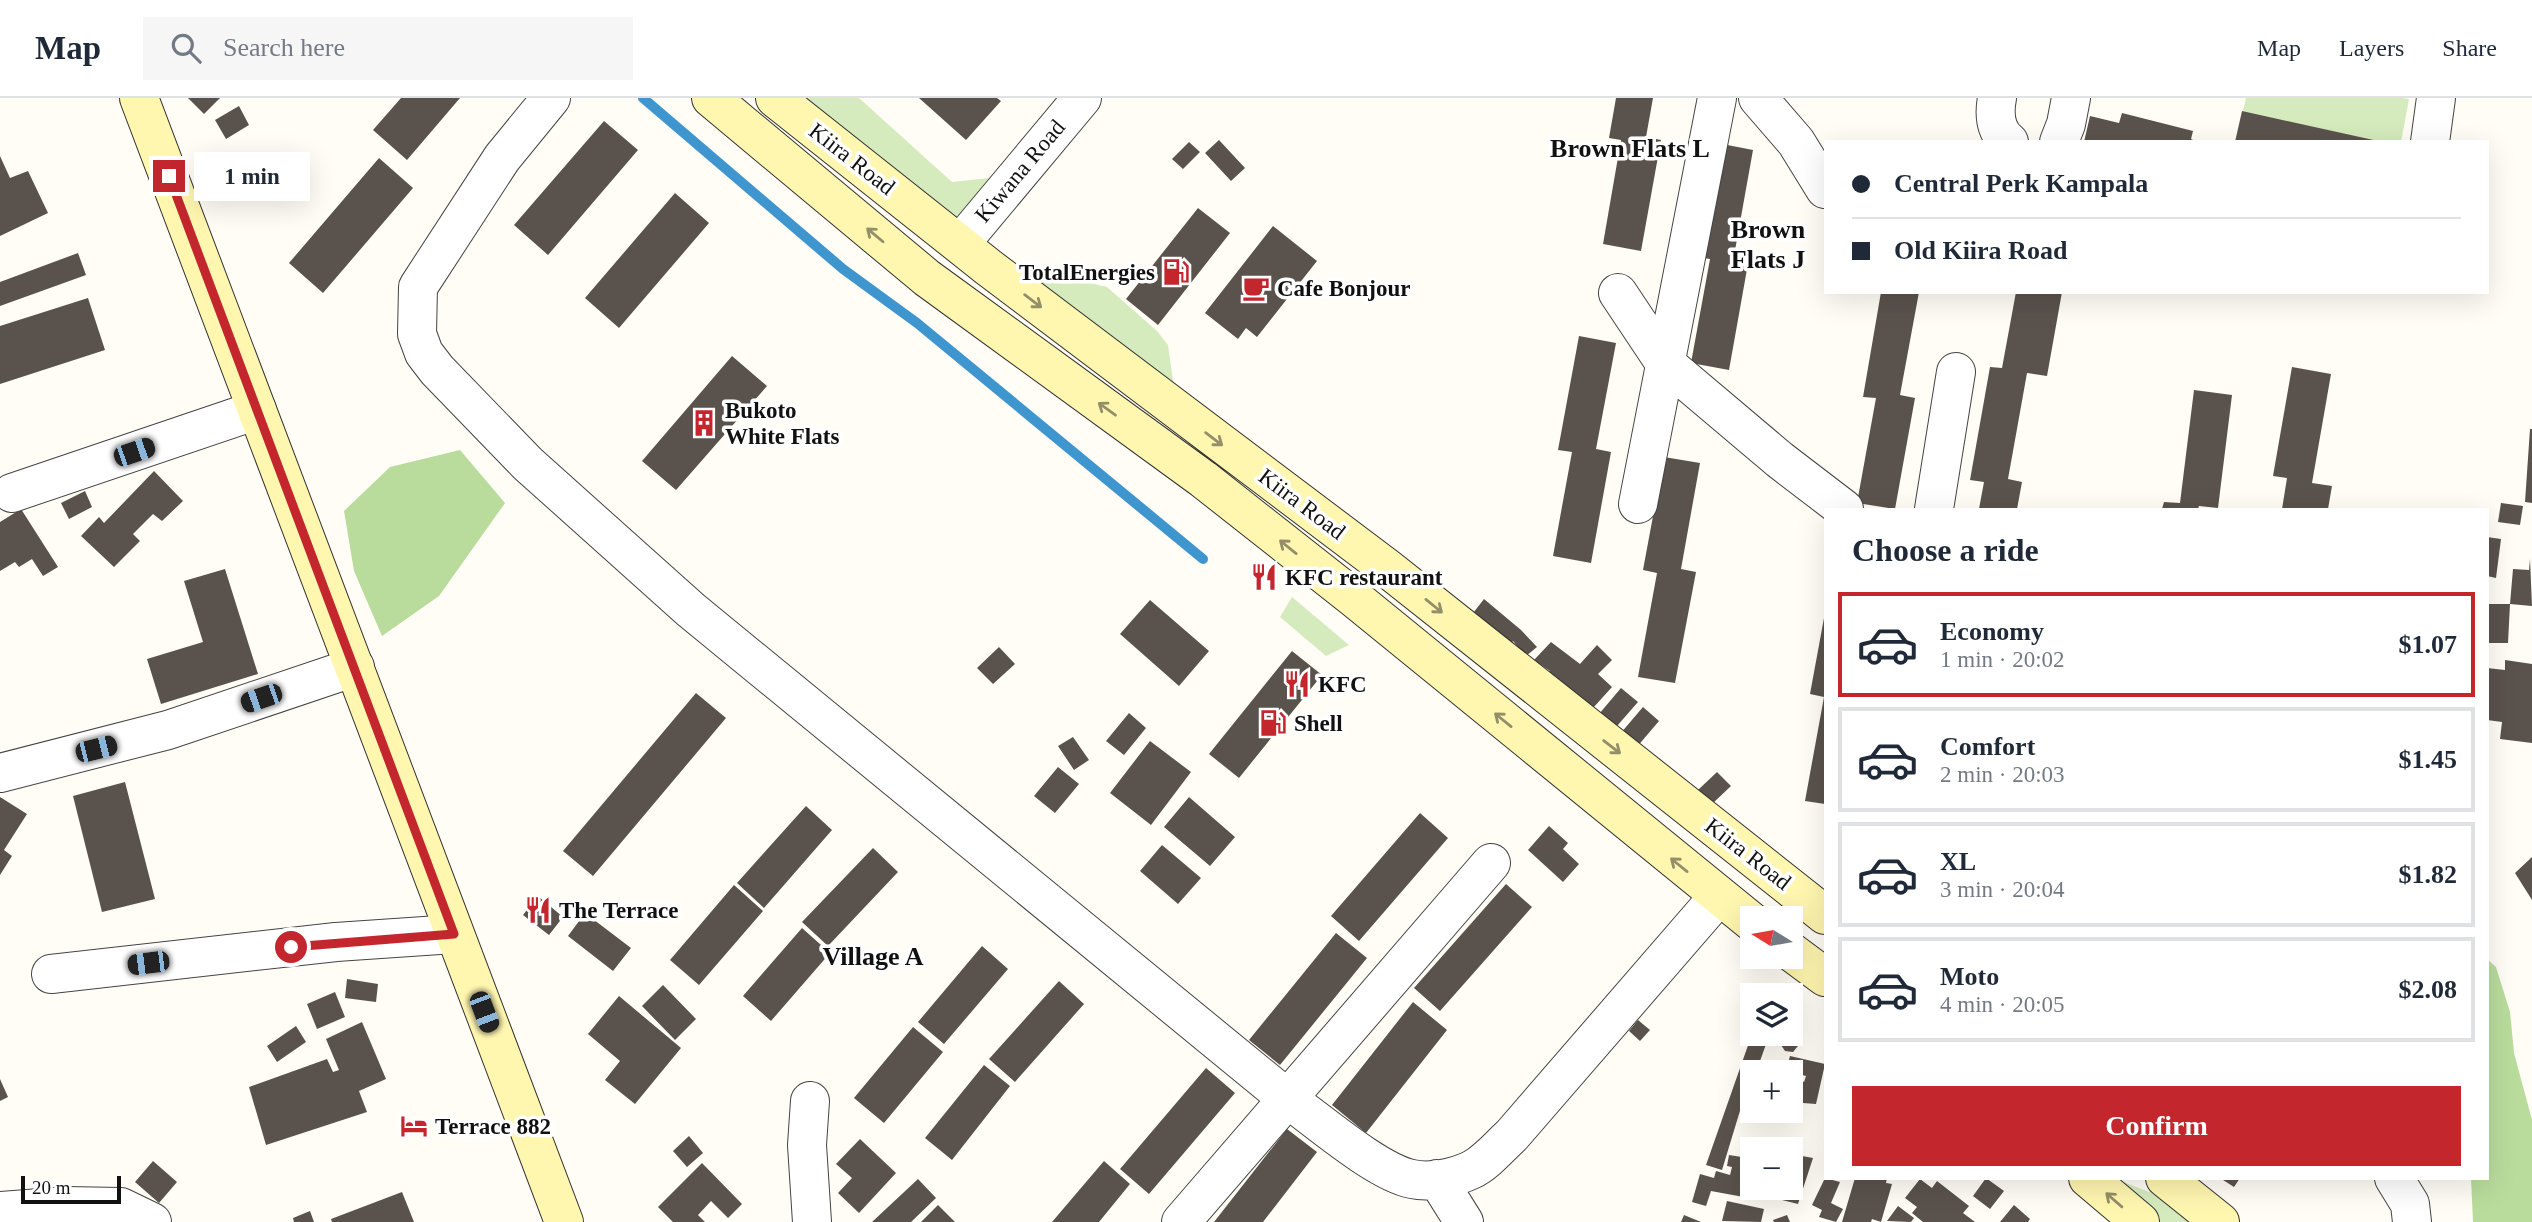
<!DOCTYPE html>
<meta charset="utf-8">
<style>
body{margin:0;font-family:"Times New Roman",serif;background:#f6f6f7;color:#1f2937;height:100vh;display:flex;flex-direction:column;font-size:26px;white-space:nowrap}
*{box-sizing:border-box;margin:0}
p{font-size:23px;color:#747a83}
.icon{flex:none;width:38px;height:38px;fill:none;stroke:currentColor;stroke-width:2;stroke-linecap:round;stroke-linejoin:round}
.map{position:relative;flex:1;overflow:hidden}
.details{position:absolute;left:1824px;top:410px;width:665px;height:672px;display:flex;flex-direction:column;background:#fff;border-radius:0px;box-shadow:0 7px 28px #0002}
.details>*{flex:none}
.guide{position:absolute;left:1824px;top:42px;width:665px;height:154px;border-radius:0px;box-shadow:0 7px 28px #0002;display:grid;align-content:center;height:154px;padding:0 28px;background:#fff}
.needle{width:46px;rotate:281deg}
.buttons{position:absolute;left:1740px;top:808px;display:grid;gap:14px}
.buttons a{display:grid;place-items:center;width:63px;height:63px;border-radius:0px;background:#fff;box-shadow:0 7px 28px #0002;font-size:35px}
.scale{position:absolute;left:21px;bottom:18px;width:100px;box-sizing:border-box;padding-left:7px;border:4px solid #111;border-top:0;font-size:19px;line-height:24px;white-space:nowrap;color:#111;-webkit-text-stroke:5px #fff;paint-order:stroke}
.end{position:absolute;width:32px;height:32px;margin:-16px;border:9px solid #c4262e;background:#fff;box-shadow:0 0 0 4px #fff}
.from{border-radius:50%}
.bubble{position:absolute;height:49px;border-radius:0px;background:#fff;box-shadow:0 7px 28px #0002;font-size:23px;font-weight:700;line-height:49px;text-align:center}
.car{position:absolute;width:21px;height:42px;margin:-21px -10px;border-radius:9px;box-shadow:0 0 5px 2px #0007;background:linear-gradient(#222 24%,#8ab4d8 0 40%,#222 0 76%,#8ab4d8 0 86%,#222 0)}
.guide b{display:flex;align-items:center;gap:24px;height:66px;font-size:26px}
.guide b+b{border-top:2px solid #e0e1e3}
.guide i{width:18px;height:18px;background:#1f2937}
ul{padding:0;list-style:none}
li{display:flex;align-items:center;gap:21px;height:105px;margin:0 14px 10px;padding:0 14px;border:4px solid #e0e1e3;border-radius:0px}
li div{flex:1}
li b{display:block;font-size:26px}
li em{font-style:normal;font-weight:700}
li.active{border-color:#c4262e}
li>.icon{width:63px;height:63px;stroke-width:1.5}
h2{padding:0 28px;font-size:32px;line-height:84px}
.cta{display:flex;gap:14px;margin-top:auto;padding:14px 28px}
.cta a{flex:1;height:80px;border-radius:0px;background:#c4262e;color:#fff;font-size:28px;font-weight:700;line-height:80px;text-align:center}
header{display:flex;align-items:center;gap:42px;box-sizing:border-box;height:98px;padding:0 35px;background:#fff;border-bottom:2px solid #e0e1e3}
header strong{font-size:33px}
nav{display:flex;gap:38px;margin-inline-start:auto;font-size:24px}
.search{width:490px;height:63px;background:#f6f6f7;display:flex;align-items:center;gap:18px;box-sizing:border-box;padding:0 24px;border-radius:0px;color:#747a83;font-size:26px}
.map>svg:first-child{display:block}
.green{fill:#d5ebbd}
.forest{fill:#b9dc9c}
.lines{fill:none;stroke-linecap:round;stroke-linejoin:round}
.stream{stroke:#3f96cf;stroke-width:10}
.building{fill:#5a524d}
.street-casing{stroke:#444;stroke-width:40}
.secondary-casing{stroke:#333;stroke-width:40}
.street{stroke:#fff;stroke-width:38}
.secondary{stroke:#fff6b0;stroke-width:38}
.oneway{stroke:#948f68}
.route{stroke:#c4262e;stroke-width:9}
.labels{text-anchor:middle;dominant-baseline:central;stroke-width:7;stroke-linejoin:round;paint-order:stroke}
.street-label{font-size:23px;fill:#111;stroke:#fff}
.poi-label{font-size:23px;font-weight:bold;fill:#111;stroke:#fff;text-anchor:start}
.quarter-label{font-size:26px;font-weight:bold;fill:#111;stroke:#fff}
</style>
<header>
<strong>Map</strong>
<div class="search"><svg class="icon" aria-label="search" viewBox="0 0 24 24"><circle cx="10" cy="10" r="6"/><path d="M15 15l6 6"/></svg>Search here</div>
<nav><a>Map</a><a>Layers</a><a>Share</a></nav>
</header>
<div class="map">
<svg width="2532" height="1124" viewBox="0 0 2532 1124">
<rect width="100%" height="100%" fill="#fffdf5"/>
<!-- green -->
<path class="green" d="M766 0H859L952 84 989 80 948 131Z
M2246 0H2402L2409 1 2401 44H2236Z
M1050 183 1090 185 1107 189 1157 233 1168 247 1174 290 1035 185Z
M1292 499 1349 547 1326 558 1280 519Z
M2113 1080 2152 1095 2199 1124H2158Z"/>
<!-- forest -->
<path class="forest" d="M460 352 505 405 439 498 382 538 354 473 344 413 390 369Z
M2487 861 2496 869 2510 914 2514 955 2532 1022V1124H2473L2471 1080H2487Z"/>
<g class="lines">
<!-- stream -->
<path class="stream" d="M643 0 843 171 917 225 1203 461"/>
</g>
<!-- building -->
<path class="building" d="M188 0H220L204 16Z
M401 0H460L407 62 373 32Z
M919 0H997L1001 3 966 42Z
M1616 0H1653L1646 39 1661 42 1641 153 1603 146 1621 42 1609 40Z
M239 8 249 27 226 41 215 22Z
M2242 13 2378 43V44H2235Z
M2122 15 2193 33 2191 41 2197 44H2084L2090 18 2119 25Z
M604 23 638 52 548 157 514 127Z
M1219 42 1245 70 1231 83 1205 55Z
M1189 44 1200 54 1183 71 1172 61Z
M1717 45 1753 52 1734 158 1749 160 1729 272 1691 265 1710 161 1697 159Z
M0 58 10 80 28 73 48 115 0 138Z
M379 60 413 90 323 195 289 165Z
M675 95 709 125 619 230 585 200Z
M1198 110 1230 135 1158 227 1126 201Z
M1273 128 1317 163 1257 239 1246 230 1238 241 1205 215Z
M78 155 86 177 0 208V184Z
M1881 194H1919L1900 297 1915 300 1895 411 1857 405 1876 300 1863 299Z
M2016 194H2062L2047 278 2027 275 2008 381 2022 384 2017 411H1979L1984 384 1970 382 1990 269 2002 270Z
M88 200 105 252 0 286V228Z
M1579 238 1616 245 1596 351 1611 354 1591 465 1553 458 1572 354 1558 352Z
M732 258 767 288 676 392 642 363Z
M2292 269 2331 276 2312 385 2332 388 2328 411H2282L2287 380 2273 378Z
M2194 292 2232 297 2218 410 2199 408 2198 411H2162L2164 404 2180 405Z
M2530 331H2532V405L2525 404Z
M1664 359 1700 365 1681 471 1696 474 1675 585 1638 579 1657 475 1643 472Z
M154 373 183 403 162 423 153 416 133 436 140 443 114 469 81 438 99 419 104 425Z
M85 393 92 409 69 421 61 405Z
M2501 405 2523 408 2520 427 2498 424Z
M21 411 58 469 43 478 32 461 19 469 15 464 0 473V424Z
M2487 439 2501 441 2496 480 2487 478Z
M2530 461 2532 508 2510 506 2513 471 2529 472Z
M225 471 258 576 161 606 147 561 203 544 184 483Z
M1484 501 1521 532 1537 549 1526 558 1513 543 1508 550 1470 519Z
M1150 502 1209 553 1179 588 1120 536Z
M2487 506H2510L2508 545H2487Z
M1824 520H1825V706L1805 703 1824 599 1810 596Z
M1551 544 1580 566 1597 547 1612 562 1598 576 1612 589 1584 620 1542 581 1550 573 1534 562Z
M999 549 1015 566 993 586 977 570Z
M1292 553 1322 577 1239 680 1209 656Z
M2505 562 2532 566V645L2500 641 2502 624 2487 622V570L2505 572Z
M1621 590 1638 604 1610 636 1594 622Z
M696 595 726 620 593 778 563 753Z
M1643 609 1659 623 1636 650 1620 636Z
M1129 615 1146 630 1124 657 1106 643Z
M1073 639 1089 662 1074 672 1058 648Z
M1150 643 1191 674 1151 727 1110 695Z
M1058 669 1079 686 1055 715 1034 698Z
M1717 674 1731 688 1712 706 1698 692Z
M125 684 155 801 102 814 73 698Z
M0 699 27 716 4 752 12 758 0 777Z
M1189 699 1235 739 1210 768 1164 729Z
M806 708 832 732 764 810 737 785Z
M1420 715 1448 740 1359 843 1331 818Z
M1549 728 1568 745 1563 751 1579 766 1563 784 1528 752Z
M1162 747 1201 780 1178 806 1140 773Z
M873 750 898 774 828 848 802 824Z
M2532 759V802L2515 775Z
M1506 786 1532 809 1440 913 1414 890Z
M734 787 763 813 699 887 670 862Z
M538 798 563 819 549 837 523 817Z
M585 815 631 850 613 873 568 838Z
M802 830 830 855 771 923 743 898Z
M1336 835 1367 860 1280 967 1249 942Z
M982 848 1008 871 944 946 918 924Z
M347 881 378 886 376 904 345 900Z
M1059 883 1084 906 1015 984 989 961Z
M663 887 696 921 675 942 642 908Z
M335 894 345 919 317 931 307 906Z
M619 898 681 950 635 1006 605 982 620 963 588 936Z
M1413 904 1447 932 1366 1035 1332 1007Z
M1638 922 1650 932 1640 943 1629 933Z
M362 924 386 981 359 993 367 1014 266 1047 249 989 327 961 333 974 339 972 326 941Z
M296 928 306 944 277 964 267 948Z
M913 929 943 954 884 1025 854 1000Z
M1790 930 1800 936 1802 943 1793 954 1785 953 1777 941 1779 936H1790Z
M1752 936 1769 938 1760 963 1764 965 1760 975H1752V995L1746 993 1722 1072 1706 1067Z
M1790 958 1825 966 1816 1006 1790 1004V983L1798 981 1804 984 1806 978 1786 973Z
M984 967 1010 988 952 1062 925 1040Z
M1206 970 1235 995 1149 1096 1120 1071Z
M0 981 8 999 0 1003Z
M1287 1031 1317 1054 1263 1124H1214Z
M689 1038 703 1055 687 1069 673 1053Z
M860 1041 896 1075 859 1115 838 1095 852 1080 836 1066Z
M1729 1057 1748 1060 1746 1079 1752 1080 1749 1100 1711 1093 1706 1108 1692 1104 1700 1076 1714 1080 1716 1073 1730 1077 1732 1069 1727 1068Z
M1802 1058 1813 1060 1798 1106 1755 1095 1756 1090H1790V1078L1796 1079Z
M153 1063 177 1084 159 1105 135 1084Z
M1104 1063 1130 1086 1099 1124H1052Z
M702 1065 742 1106 728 1120 711 1103 698 1117 705 1124H673L658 1109Z
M1825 1080 1840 1084 1831 1105 1843 1111 1836 1124 1819 1119 1822 1112 1812 1107Z
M1855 1080H1887L1886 1085 1892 1086 1881 1124 1872 1121 1871 1124H1842Z
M1986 1080 2004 1093 1990 1111 1973 1098Z
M2220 1080H2240L2234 1089Z
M918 1081 936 1100 911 1124H872Z
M1920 1081 1932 1090 1937 1083 1969 1108 1963 1115 1975 1124H1923L1912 1115 1917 1109 1905 1100Z
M402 1094 414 1124H332L331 1121Z
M1727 1103 1764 1111 1761 1124 1722 1123Z
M938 1107 955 1124H921Z
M2014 1107 2030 1121 2028 1124H2000Z
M1898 1108 1914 1120 1911 1124 1887 1123Z
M310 1113 314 1124H294L293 1120Z
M1684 1117 1701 1124H1681Z
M1787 1117 1790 1124H1774L1773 1122Z"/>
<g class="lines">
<defs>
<path id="street" d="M551 0 502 60 418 189 417 236 424 255 437 272 528 366 691 512 1289 1002C1320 1024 1377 1074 1412 1081 1430 1085 1454 1080 1471 1072 1486 1065 1499 1049 1512 1037L1718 799
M1758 0 1796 44 1825 91
M1997 0C1994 16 1995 33 2009 44
M2059 44 2066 26 2071 0
M2430 44 2436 0
M960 146 1082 0
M1618 195 1664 264 1780 362 1844 411
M12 395 257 312
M1638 406 1717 0
M1934 411 1956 274
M0 675 168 632 355 569
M51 876 336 844 454 836
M810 1003 807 1047 812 1124
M2394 1080 2410 1106 2412 1124
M1437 1081 1464 1124
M0 1113 66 1108 121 1109 152 1124
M1181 1124 1491 765"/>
<path id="secondary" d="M139 0 564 1124
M711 0 927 180 1203 381 1354 500 1752 824
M775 0 988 169 1387 470 1825 817
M1790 853 1825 879
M2088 1080 2140 1124
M2165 1080 2220 1124"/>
</defs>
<!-- street casing -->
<use href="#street" class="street-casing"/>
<!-- secondary casing -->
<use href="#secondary" class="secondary-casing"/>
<!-- street -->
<use href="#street" class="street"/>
<!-- secondary -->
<use href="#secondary" class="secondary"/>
</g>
<!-- one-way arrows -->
<defs><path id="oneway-shaft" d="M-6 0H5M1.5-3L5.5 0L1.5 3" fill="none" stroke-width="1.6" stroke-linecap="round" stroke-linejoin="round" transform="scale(1.75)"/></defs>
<g class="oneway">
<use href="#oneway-shaft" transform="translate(875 137) rotate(-140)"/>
<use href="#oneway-shaft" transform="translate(1033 203) rotate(37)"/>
<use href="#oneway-shaft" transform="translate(1107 311) rotate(-144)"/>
<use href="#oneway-shaft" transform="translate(1214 341) rotate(37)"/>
<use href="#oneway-shaft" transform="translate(1288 449) rotate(-141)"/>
<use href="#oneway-shaft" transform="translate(1434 508) rotate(39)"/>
<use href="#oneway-shaft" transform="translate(1503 622) rotate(-141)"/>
<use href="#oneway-shaft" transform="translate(1612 649) rotate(38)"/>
<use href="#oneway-shaft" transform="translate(1679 767) rotate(-141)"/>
<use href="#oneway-shaft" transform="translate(2114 1102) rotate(-139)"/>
</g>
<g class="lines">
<!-- route -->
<path class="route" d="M169 78 454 836 291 849"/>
</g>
<!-- icons -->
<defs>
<symbol id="fuel-bare" viewBox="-9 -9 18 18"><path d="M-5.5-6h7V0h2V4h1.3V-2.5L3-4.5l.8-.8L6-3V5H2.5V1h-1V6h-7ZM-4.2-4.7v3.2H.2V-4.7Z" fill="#c4262e" stroke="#fff" stroke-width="2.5" paint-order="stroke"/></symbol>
<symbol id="cafe-bare" viewBox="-9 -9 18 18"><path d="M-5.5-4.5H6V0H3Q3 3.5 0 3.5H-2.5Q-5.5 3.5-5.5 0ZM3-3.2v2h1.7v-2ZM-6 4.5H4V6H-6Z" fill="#c4262e" stroke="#fff" stroke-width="2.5" paint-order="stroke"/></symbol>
<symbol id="building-bare" viewBox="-9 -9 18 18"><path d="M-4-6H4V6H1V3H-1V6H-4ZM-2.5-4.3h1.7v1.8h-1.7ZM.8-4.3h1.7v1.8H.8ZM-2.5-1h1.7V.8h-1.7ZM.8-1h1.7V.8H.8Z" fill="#c4262e" stroke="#fff" stroke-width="2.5" paint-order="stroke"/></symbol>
<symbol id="restaurant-bare" viewBox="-9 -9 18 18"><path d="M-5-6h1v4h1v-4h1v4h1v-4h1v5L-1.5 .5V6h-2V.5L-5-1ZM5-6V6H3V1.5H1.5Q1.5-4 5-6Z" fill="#c4262e" stroke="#fff" stroke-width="2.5" paint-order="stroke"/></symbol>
<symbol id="hotel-bare" viewBox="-9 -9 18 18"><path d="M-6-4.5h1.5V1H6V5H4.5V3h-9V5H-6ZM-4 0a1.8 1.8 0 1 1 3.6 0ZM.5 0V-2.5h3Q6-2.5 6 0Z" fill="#c4262e" stroke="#fff" stroke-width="2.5" paint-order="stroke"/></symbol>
</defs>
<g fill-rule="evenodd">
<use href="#fuel-bare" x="1157" y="155" width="38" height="38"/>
<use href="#cafe-bare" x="1237" y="171" width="38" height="38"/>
<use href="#building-bare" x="685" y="306" width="38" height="38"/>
<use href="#restaurant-bare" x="1245" y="460" width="38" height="38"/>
<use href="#restaurant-bare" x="1278" y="567" width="38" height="38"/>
<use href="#fuel-bare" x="1254" y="606" width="38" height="38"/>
<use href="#restaurant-bare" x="519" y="793" width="38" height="38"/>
<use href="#hotel-bare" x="395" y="1009" width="38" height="38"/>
</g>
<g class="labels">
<!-- street labels -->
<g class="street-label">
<text transform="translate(852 61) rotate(38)">Kiira Road</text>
<text transform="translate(1020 73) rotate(-50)">Kiwana Road</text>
<text transform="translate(1302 406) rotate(37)">Kiira Road</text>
<text transform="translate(1748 756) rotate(38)">Kiira Road</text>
</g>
<!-- poi labels -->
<g class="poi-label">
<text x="1155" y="174" text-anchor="end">TotalEnergies</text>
<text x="1277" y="190">Cafe Bonjour</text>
<text x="725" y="312">Bukoto<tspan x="725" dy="26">White Flats</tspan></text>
<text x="1285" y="479">KFC restaurant</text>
<text x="1318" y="586">KFC</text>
<text x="1294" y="625">Shell</text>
<text x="559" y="812">The Terrace</text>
<text x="435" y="1028">Terrace 882</text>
</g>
<!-- quarter labels -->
<g class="quarter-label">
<text x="1630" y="50">Brown Flats L</text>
<text x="1768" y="131">Brown<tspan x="1768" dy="30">Flats J</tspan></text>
<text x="873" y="858">Village A</text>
</g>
</g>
</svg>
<div class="buttons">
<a><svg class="needle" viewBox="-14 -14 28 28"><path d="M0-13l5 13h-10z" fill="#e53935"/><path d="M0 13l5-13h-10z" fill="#747a83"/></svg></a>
<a><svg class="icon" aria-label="layers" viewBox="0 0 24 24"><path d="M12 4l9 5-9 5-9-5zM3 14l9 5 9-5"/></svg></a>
<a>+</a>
<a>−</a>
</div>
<div class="scale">20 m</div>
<i class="end from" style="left:291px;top:849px"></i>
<i class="end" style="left:169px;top:78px"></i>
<div class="bubble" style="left:194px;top:54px;width:116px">1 min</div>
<i class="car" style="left:134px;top:354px;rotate:71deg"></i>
<i class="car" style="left:261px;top:600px;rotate:251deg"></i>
<i class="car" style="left:96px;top:651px;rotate:76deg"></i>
<i class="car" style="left:148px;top:865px;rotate:263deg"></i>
<i class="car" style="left:484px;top:914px;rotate:159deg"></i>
<div class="guide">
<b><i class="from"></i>Central Perk Kampala</b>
<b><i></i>Old Kiira Road</b>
</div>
<section class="details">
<h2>Choose a ride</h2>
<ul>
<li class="active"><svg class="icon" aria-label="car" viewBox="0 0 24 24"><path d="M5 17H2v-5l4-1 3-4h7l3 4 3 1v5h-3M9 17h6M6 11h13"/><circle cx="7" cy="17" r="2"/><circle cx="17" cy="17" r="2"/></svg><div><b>Economy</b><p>1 min · 20:02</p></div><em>$1.07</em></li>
<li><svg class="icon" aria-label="car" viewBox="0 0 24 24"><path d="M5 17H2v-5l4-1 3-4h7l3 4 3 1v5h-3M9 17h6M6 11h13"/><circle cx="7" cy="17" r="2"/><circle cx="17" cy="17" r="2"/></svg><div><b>Comfort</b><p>2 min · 20:03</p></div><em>$1.45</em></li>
<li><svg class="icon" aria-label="car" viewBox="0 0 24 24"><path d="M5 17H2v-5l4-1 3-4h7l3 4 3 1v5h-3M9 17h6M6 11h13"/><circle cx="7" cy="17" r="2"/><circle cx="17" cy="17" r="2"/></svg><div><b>XL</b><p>3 min · 20:04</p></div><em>$1.82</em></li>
<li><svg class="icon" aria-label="car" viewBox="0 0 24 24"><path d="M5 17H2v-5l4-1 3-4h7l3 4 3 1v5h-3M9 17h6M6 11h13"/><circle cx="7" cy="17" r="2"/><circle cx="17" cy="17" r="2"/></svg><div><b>Moto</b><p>4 min · 20:05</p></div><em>$2.08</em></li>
</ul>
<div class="cta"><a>Confirm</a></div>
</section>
</div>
